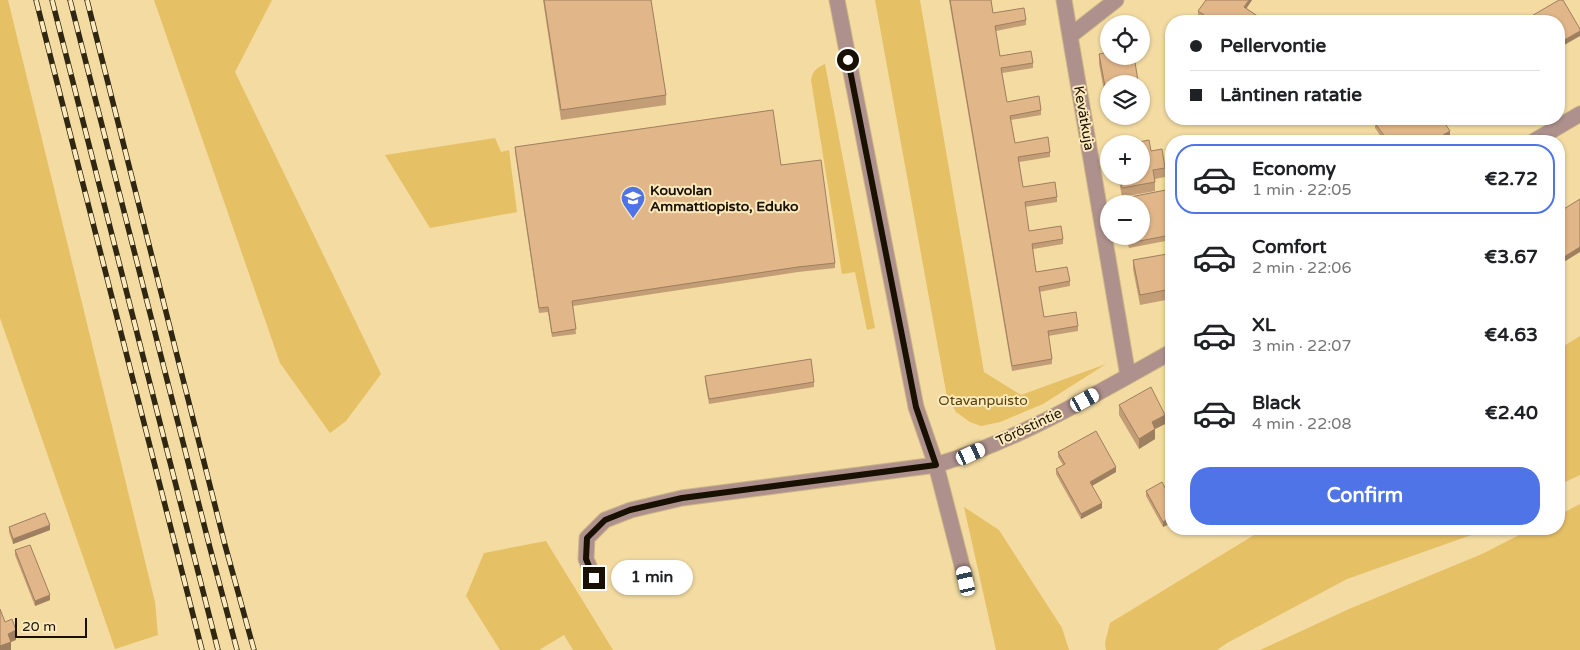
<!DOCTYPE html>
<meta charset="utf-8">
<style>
body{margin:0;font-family:"Varela Round",sans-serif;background:#f2f2f2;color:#202124;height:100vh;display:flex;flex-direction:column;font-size:19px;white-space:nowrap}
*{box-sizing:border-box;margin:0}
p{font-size:16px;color:#757577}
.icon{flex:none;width:28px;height:28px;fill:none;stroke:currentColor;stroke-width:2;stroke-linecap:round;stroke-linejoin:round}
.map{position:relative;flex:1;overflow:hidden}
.side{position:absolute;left:1165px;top:135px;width:400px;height:400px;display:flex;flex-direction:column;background:#fff;border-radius:20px;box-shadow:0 1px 4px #0004}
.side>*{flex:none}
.top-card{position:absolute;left:1165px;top:15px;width:400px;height:110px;border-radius:20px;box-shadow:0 1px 4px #0004;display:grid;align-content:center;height:110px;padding:0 25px;background:#fff}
.tools{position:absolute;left:1100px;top:15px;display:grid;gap:10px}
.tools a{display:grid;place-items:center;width:50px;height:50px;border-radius:50%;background:#fff;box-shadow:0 1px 4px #0004;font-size:25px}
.scale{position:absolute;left:15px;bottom:12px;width:72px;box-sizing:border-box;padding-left:5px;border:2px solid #181000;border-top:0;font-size:14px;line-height:18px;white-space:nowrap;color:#181000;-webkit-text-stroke:4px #fce9bc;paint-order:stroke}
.end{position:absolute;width:22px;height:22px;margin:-11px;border:6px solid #181000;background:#fff;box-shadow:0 0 0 2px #fff}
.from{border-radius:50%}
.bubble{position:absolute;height:35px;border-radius:18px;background:#fff;box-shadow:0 1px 4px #0004;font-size:16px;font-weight:700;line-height:35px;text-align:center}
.car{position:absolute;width:15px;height:30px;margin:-15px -8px;border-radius:6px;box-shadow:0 0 4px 1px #0007;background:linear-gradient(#fff 24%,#345 0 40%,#fff 0 76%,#345 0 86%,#fff 0)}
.top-card b{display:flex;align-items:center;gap:18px;height:48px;font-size:19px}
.top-card b+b{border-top:1px solid #e0e0e0}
.top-card i{width:12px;height:12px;background:#202124}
ul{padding:9px 0 0;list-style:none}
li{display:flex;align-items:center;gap:15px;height:70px;margin:0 10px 8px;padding:0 15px;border:2px solid transparent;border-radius:20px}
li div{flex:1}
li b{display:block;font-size:19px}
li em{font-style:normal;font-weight:700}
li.selected{border-color:#4f74e8}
li>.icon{width:45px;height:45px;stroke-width:1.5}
.action{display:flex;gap:10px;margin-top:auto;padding:10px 25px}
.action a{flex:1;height:58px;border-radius:20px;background:#4f74e8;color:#fff;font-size:20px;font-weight:700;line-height:58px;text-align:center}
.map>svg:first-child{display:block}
.green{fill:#e5c065}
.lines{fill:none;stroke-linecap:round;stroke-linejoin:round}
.minor-casing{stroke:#ccb685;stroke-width:17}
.minor{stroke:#ae918d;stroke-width:15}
.rail-casing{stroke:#302712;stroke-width:5.5}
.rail{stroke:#fce9bc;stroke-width:4;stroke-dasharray:11;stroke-linecap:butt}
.wall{fill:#c29d76}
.shaded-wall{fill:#9e7f60}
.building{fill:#e1b689;stroke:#9e7f60}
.route{stroke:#181000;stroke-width:6}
.labels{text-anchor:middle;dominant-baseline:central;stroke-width:4;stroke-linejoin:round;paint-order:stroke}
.street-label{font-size:14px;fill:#181000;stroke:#fce9bc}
.poi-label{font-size:14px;font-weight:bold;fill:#181000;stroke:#fce9bc;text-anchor:start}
.park-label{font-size:14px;fill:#533f07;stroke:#fce9bc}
</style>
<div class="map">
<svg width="1580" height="650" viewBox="0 0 1580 650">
<rect width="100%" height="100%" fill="#f3dba2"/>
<!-- green -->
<path class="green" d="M0 0H8L155 602 158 635 115 649 0 318Z
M154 0H272L235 72 381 374 346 421 330 433 280 363Z
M875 0H920L984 372 1021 395 1106 364 1043 404 1000 422 981 426 970 422 956 412 947 397Z
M825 64 875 328 867 330 855 272 842 274 811 80C813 71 816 68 825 64Z
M495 138 501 152 509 150 517 212 430 228 385 155Z
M1580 336V475L1559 485V349Z
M1580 504V650H1260L1349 609 1482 554 1531 529H1559V515Z
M964 507 999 530 1062 628 1069 650H996Z
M1264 529H1484L1477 533 1347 579 1227 643 1217 650H1106L1105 643 1110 623Z
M546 541 613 650H573L564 635 539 650H500L466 596 484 553Z"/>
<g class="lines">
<defs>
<path id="minor" d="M837 0 916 407 936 465 966 581
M1064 0 1070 36
M1116 0 1070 36 1128 376
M1534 141 1580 114
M594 578 586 559 587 538 605 520 631 510 682 498 936 465C1019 440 1096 394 1171 352"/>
</defs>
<!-- minor casing -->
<use href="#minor" class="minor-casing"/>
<!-- minor -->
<use href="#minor" class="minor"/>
<defs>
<path id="rail" d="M36 0 202 650
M52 0 218 650
M70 0 210 548 237 650
M87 0 225 545 254 650"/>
</defs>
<!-- rail casing -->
<use href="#rail" class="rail-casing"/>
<!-- rail -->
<use href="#rail" class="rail"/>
</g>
<!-- wall -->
<path class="wall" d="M543 0H651L666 95V105L561 120Z
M949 0H991L993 13 1026 20V25L996 31 1000 56 1033 63V68L1002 73 1007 102 1041 110V115L1011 120 1015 143 1050 152V157L1019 162 1023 187 1057 197V202L1025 207 1029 231 1063 239V244L1033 249 1036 272 1070 281V286L1039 292 1044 317 1078 326V331L1048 336 1052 359V364L1012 371Z
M1206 0H1252L1246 8 1265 21H1206L1198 16V11Z
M1099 54 1138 81V84H1109V106L1107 107 1099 64Z
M1375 123 1450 136 1441 141H1384L1375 128Z
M515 147 781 165 835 263V268L798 272 573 306 576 334 552 337 548 312 539 313 515 152Z
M1151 151 1165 168V177L1155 179V191L1122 197 1118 176H1141Z
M1171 189V240L1129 248 1126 236H1141V204H1120V199Z
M1133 260 1171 263V299L1140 305 1133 269Z
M705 376 814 382V387L709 404 705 381Z
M1119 405 1165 424 1155 429V439L1139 449 1119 415Z
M1058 452 1116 472 1092 486 1102 508 1081 519 1056 474V469L1063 465 1058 457Z
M1146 491 1171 499V523L1163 527 1146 496Z
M9 527 50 530 13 544 9 532Z
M15 550 50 600 35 606 15 555Z"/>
<!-- shaded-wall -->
<path class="shaded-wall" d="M1249 0H1252L1244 12V7Z
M1580 31V36L1559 48V43Z
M1450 131V136L1441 141H1433Z
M1580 247V252L1559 265V260Z
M1165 415V424L1155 429V439L1139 449V439L1152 422Z
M1116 467V472L1090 487V482Z
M1102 503V508L1081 519V514Z
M1171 518V523L1163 527V522Z
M50 525V530L13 544V539Z
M50 595V600L35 606V601Z
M16 630V640L11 642V650H0V646L8 634Z"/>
<!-- building -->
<path class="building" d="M544 0H651L666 95 561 110Z
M950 0H991L993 13 1024 8 1026 20 995 26 1000 56 1031 51 1033 63 1001 68 1007 102 1039 96 1041 110 1010 116 1015 143 1048 137 1050 152 1018 157 1023 187 1055 182 1057 197 1025 202 1029 231 1061 226 1063 239 1032 244 1036 272 1067 267 1070 281 1039 287 1044 317 1076 312 1078 326 1048 331 1052 359 1012 366Z
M1206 0H1249L1244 7 1265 21H1213L1198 11Z
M1559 0H1563L1580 29V31L1559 43V21H1523Z
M1109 52V56H1134L1138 81 1122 84H1109V97H1107L1099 54Z
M773 110 781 165 821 160 835 263 798 267 572 301 576 329 552 333 548 307 539 308 515 147Z
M1381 119H1442L1450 131 1433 141H1388L1375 123Z
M1239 136 1241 141H1222V139Z
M1149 140 1151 151 1162 149 1165 168 1153 170 1155 182 1122 188 1120 176H1141V144H1129Z
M1171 189V235L1129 243 1127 236H1141V204H1121L1120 199Z
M1580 199V247L1559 260V212Z
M1167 254 1169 264 1171 263V289L1140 295 1133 260Z
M811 359 814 382 709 399 705 376Z
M1151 387 1165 415 1152 422 1155 429 1139 439 1119 405Z
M1096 431 1116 467 1090 482 1102 503 1081 514 1056 469 1065 464 1058 452Z
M1162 482 1171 499V518L1163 522 1146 491Z
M45 513 50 525 13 539 9 527Z
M30 545 50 595 35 601 15 550Z
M0 609 5 622 12 619 16 630 8 634 11 642 0 646Z"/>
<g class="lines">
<!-- route -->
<path class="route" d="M594 578 586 559 587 538 605 520 630 510 682 498 936 465 916 407 848 60"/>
</g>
<!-- icons -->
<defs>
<symbol id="school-pin" viewBox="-11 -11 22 30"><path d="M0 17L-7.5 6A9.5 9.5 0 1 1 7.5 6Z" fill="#4f74e8" stroke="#fce9bc"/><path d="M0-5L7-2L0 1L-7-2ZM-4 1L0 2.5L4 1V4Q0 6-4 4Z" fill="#fff"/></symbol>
</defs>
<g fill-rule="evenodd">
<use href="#school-pin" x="619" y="184" width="28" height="38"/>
</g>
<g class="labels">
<!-- street labels -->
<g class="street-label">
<text transform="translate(1084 118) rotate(80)">Kevätkuja</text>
<text transform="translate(1029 427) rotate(-25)">Töröstintie</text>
</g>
<!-- poi labels -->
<g class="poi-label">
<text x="650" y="190">Kouvolan<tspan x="650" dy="16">Ammattiopisto, Eduko</tspan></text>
</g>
<!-- park labels -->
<g class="park-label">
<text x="983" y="400">Otavanpuisto</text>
</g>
</g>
</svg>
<div class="tools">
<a><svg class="icon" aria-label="locate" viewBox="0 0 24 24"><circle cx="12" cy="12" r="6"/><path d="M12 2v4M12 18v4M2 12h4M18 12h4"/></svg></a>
<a><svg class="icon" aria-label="layers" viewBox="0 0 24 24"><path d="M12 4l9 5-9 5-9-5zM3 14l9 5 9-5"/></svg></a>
<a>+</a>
<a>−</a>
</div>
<div class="scale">20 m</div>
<i class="end from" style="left:848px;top:60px"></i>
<i class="end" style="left:594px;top:578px"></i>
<div class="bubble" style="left:611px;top:560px;width:82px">1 min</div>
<i class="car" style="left:1085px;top:400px;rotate:61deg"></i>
<i class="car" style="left:971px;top:454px;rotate:65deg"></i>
<i class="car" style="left:966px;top:581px;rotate:347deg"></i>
<div class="top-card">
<b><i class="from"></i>Pellervontie</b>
<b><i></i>Läntinen ratatie</b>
</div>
<section class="side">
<ul>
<li class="selected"><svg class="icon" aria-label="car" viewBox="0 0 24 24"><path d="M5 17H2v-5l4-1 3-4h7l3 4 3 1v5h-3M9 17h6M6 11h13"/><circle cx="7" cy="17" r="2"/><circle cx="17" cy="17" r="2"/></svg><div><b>Economy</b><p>1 min · 22:05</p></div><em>€2.72</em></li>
<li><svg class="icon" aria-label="car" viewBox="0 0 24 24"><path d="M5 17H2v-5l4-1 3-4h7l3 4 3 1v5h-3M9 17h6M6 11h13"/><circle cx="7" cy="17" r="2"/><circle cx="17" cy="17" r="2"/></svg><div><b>Comfort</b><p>2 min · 22:06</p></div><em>€3.67</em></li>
<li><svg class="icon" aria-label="car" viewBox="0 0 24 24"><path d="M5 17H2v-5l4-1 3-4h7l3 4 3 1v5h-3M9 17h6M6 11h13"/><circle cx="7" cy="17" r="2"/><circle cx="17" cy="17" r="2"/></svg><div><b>XL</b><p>3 min · 22:07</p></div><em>€4.63</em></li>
<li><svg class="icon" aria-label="car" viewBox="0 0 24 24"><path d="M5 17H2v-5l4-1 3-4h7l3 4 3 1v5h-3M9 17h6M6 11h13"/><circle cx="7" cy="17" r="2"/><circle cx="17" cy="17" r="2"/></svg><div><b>Black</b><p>4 min · 22:08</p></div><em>€2.40</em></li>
</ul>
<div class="action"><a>Confirm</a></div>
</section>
</div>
